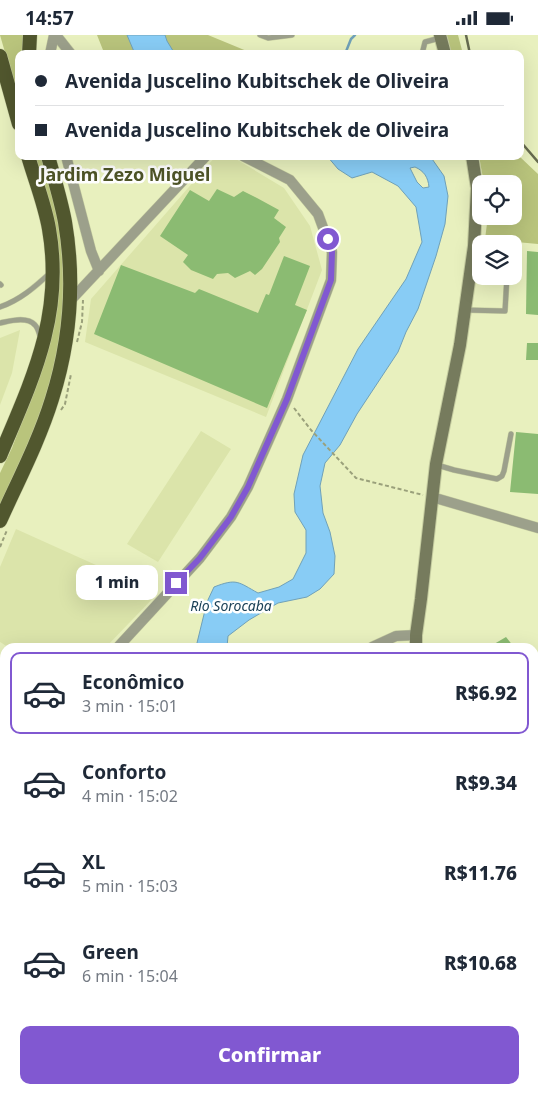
<!DOCTYPE html>
<html lang="pt">
<meta charset="utf-8">
<style>
body{margin:0;font-family:"Noto Sans",sans-serif;background:#f6f6f7;color:#1f2937;height:100vh;display:flex;flex-direction:column;font-size:19px;white-space:nowrap}
*{box-sizing:border-box;margin:0}
p{font-size:16px;color:#747a83}
.icon{flex:none;width:28px;height:28px;fill:none;stroke:currentColor;stroke-width:2;stroke-linecap:round;stroke-linejoin:round}
.map{position:relative;flex:1;overflow:hidden}
.details{position:absolute;left:0px;top:608px;width:539px;height:451px;display:flex;flex-direction:column;background:#fff;border-radius:15px 15px 0 0;box-shadow:0 5px 20px #0002}
.details>*{flex:none}
.top-card{position:absolute;left:15px;top:15px;width:509px;height:110px;border-radius:10px;box-shadow:0 5px 20px #0002;display:grid;align-content:center;height:110px;padding:0 20px;background:#fff}
.buttons{position:absolute;left:472px;top:140px;display:grid;gap:10px}
.buttons a{display:grid;place-items:center;width:50px;height:50px;border-radius:10px;background:#fff;box-shadow:0 5px 20px #0002;font-size:25px}
.end{position:absolute;width:22px;height:22px;margin:-11px;border:6px solid #8158d1;background:#fff;box-shadow:0 0 0 2px #fff}
.from{border-radius:50%}
.bubble{position:absolute;height:35px;border-radius:10px;background:#fff;box-shadow:0 5px 20px #0002;font-size:16px;font-weight:800;line-height:35px;text-align:center}
.top-card b{display:flex;align-items:center;gap:18px;height:48px;font-size:19px}
.top-card b+b{border-top:1px solid #e0e1e3}
.top-card i{width:12px;height:12px;background:#1f2937}
ul{padding:9px 0 0;list-style:none}
li{display:flex;align-items:center;gap:15px;height:82px;margin:0 10px 8px;padding:0 10px;border:2px solid transparent;border-radius:10px}
li div{flex:1}
li b{display:block;font-size:19px}
li em{font-style:normal;font-weight:800}
li.on{border-color:#8158d1}
li>.icon{width:45px;height:45px;stroke-width:1.5}
.action{display:flex;gap:10px;margin-top:auto;padding:10px 20px}
.action a{flex:1;height:58px;border-radius:10px;background:#8158d1;color:#fff;font-size:20px;font-weight:800;line-height:58px;text-align:center}
.status{display:flex;justify-content:space-between;align-items:center;height:35px;padding:0 25px;background:#fff;direction:ltr}
.status svg{height:14px;fill:currentColor}
.map>svg:first-child{display:block}
.built{fill:#dbe4aa}
.green{fill:#b9c47c}
.water{fill:#88ccf5;stroke:#70a1b8;fill-rule:evenodd}
.lines{fill:none;stroke-linecap:round;stroke-linejoin:round}
.stream{stroke:#70a1b8;stroke-width:2.5}
.building{fill:#8bbb72}
.service-casing{stroke:#c5cca0;stroke-width:6}
.minor-casing{stroke:#c5cca0;stroke-width:11}
.secondary-casing{stroke:#c5cca0;stroke-width:14}
.trunk-casing{stroke:#c5cca0;stroke-width:15}
.path{stroke:#9aa07b;stroke-width:2;stroke-dasharray:4 2.5;stroke-linecap:butt}
.service{stroke:#9ca08b;stroke-width:5}
.minor{stroke:#9ca08b;stroke-width:10}
.secondary{stroke:#767b5d;stroke-width:12}
.trunk{stroke:#51572e;stroke-width:14}
.rail{stroke:#666b4f;stroke-width:2.5}
.route{stroke:#8158d1;stroke-width:6}
.labels{text-anchor:middle;dominant-baseline:central;stroke-width:5;stroke-linejoin:round;paint-order:stroke}
.water-label{font-size:14px;font-style:italic;fill:#1b4157;stroke:#fff}
.district-label{font-size:18px;font-weight:bold;fill:#4e5427;stroke:#fff}
</style>
<div class="status"><b>14:57</b><svg viewBox="0 0 49 12"><path d="M0 12V9h3v3zM5 12V6h3v6zM10 12V3h3v9zM15 12V0h3v12zM26 1h20v11H26zM47 4h2v5h-2z"/></svg></div>
<div class="map">
<svg width="538" height="1058" viewBox="0 0 538 1058">
<rect width="100%" height="100%" fill="#e8f0be"/>
<!-- built -->
<path class="built" d="M216 121H231L284 153 310 191 322 235 266 382 85 307 91 264Z
M20 295 12 338 0 370V303Z
M201 396 231 414 158 527 127 509Z
M16 494 158 558 106 612H8L0 607V532Z
M5 754V868L0 869V759Z"/>
<!-- green -->
<path class="green" d="M0 0H25V19H19V66Z
M97 0H208L254 19H107L103 15Z
M444 0H458L463 19H449Z
M34 121H43L60 185 65 268 57 331 34 398 0 473V438L12 413 35 351 55 281Z
M479 121H519L538 139V209L485 204 488 181H514V149H484Z"/>
<!-- water -->
<path class="water" d="M127 0H165L167 6 175 19H135Z
M327 121H430L444 141 448 161 445 189 436 221 418 274 406 297 398 317 357 379 340 410 325 428 320 451 323 478 330 497 335 521 334 539 320 554 307 562 278 568 249 585 228 601 227 612H196L207 567 214 552C237 543 238 547 258 558L279 552 293 544 306 518V495L295 477 294 459 303 420 358 314 406 244 422 207 416 172 398 151 372 137 352 143 338 134ZM415 132C424 136 428 142 429 152L423 153 417 147 410 133Z"/>
<g class="lines">
<!-- stream -->
<path class="stream" d="M345 19 351 4 355 0"/>
</g>
<!-- building -->
<path class="building" d="M217 154 234 162 243 156 257 163 279 175 274 183 286 192 279 203 280 207 262 234 255 240 250 236 235 243 228 238 217 239 213 244 191 235 183 227 188 220 160 201 190 155 209 166Z
M527 216 538 217V280L526 279Z
M284 221 310 231 295 270 307 275 267 373 94 299 121 230 195 258 199 254 204 256 258 278 266 259 269 260Z
M527 308H538V325H526Z
M516 397 538 399V459L510 457Z
M506 602 514 612H489Z"/>
<g class="lines">
<defs>
<path id="service" d="M260 0 268 3 292 0
M422 19 425 7 440 3
M0 249 1 250
M0 272C20 265 35 252 50 238
M465 275 505 276 507 241
M0 288C10 286 27 281 35 290 38 293 39 298 40 301
M437 430 454 435 497 444 502 441 504 436 511 399
M51 1058 52 1054"/>
<path id="minor" d="M56 0 71 19
M50 19 54 0
M66 121 91 216 99 236
M70 266 206 121
M432 462 538 493
M118 612 200 523 231 482 248 452 287 364 331 245 332 217 318 179 290 145 243 121
M372 612 396 601 416 600
M534 673 538 665
M0 739 5 734
M534 796 538 813
M534 908H538
M534 985H538
M534 1029 538 1030
M534 1051 538 1057"/>
<path id="secondary" d="M440 0 445 19
M416 612V600L421 564 436 429 460 310 474 211 477 153 472 121
M482 1054 484 1058
M492 1054 494 1058"/>
<path id="trunk" d="M29 19 30 0
M0 21 19 89
M0 421C32 345 64 280 49 194 45 170 35 145 28 121
M0 486C18 446 39 406 52 364 70 307 75 246 65 187 61 165 54 143 48 121"/>
</defs>
<!-- service casing -->
<use href="#service" class="service-casing"/>
<!-- minor casing -->
<use href="#minor" class="minor-casing"/>
<!-- secondary casing -->
<use href="#secondary" class="secondary-casing"/>
<!-- trunk casing -->
<use href="#trunk" class="trunk-casing"/>
<!-- path -->
<path class="path" d="M77 307 82 287 83 265
M294 373 311 395 356 443 423 460
M61 375 65 369 71 339
M0 512 7 495"/>
<!-- service -->
<use href="#service" class="service"/>
<!-- minor -->
<use href="#minor" class="minor"/>
<!-- secondary -->
<use href="#secondary" class="secondary"/>
<!-- trunk -->
<use href="#trunk" class="trunk"/>
<!-- rail -->
<path class="rail" d="M466 0 470 19
M520 106 538 127
M534 635 538 627
M510 1054 513 1058"/>
</g>
<g class="lines">
<!-- route -->
<path class="route" d="M176 548 200 523 231 482 248 452 287 364 331 245 332 217 328 204"/>
</g>
<g class="labels">
<!-- water labels -->
<g class="water-label">
<text x="231" y="570">Rio Sorocaba</text>
</g>
<!-- district labels -->
<g class="district-label">
<text x="125" y="139">Jardim Zezo Miguel</text>
</g>
</g>
</svg>
<div class="buttons">
<a><svg class="icon" aria-label="locate" viewBox="0 0 24 24"><circle cx="12" cy="12" r="6"/><path d="M12 2v4M12 18v4M2 12h4M18 12h4"/></svg></a>
<a><svg class="icon" aria-label="layers" viewBox="0 0 24 24"><path d="M12 4l9 5-9 5-9-5zM3 14l9 5 9-5"/></svg></a>
</div>
<i class="end from" style="left:328px;top:204px"></i>
<i class="end" style="left:176px;top:548px"></i>
<div class="bubble" style="left:76px;top:530px;width:82px">1 min</div>
<div class="top-card">
<b><i class="from"></i>Avenida Juscelino Kubitschek de Oliveira</b>
<b><i></i>Avenida Juscelino Kubitschek de Oliveira</b>
</div>
<section class="details">
<ul>
<li class="on"><svg class="icon" aria-label="car" viewBox="0 0 24 24"><path d="M5 17H2v-5l4-1 3-4h7l3 4 3 1v5h-3M9 17h6M6 11h13"/><circle cx="7" cy="17" r="2"/><circle cx="17" cy="17" r="2"/></svg><div><b>Econômico</b><p>3 min · 15:01</p></div><em>R$6.92</em></li>
<li><svg class="icon" aria-label="car" viewBox="0 0 24 24"><path d="M5 17H2v-5l4-1 3-4h7l3 4 3 1v5h-3M9 17h6M6 11h13"/><circle cx="7" cy="17" r="2"/><circle cx="17" cy="17" r="2"/></svg><div><b>Conforto</b><p>4 min · 15:02</p></div><em>R$9.34</em></li>
<li><svg class="icon" aria-label="car" viewBox="0 0 24 24"><path d="M5 17H2v-5l4-1 3-4h7l3 4 3 1v5h-3M9 17h6M6 11h13"/><circle cx="7" cy="17" r="2"/><circle cx="17" cy="17" r="2"/></svg><div><b>XL</b><p>5 min · 15:03</p></div><em>R$11.76</em></li>
<li><svg class="icon" aria-label="car" viewBox="0 0 24 24"><path d="M5 17H2v-5l4-1 3-4h7l3 4 3 1v5h-3M9 17h6M6 11h13"/><circle cx="7" cy="17" r="2"/><circle cx="17" cy="17" r="2"/></svg><div><b>Green</b><p>6 min · 15:04</p></div><em>R$10.68</em></li>
</ul>
<div class="action"><a>Confirmar</a></div>
</section>
</div>
